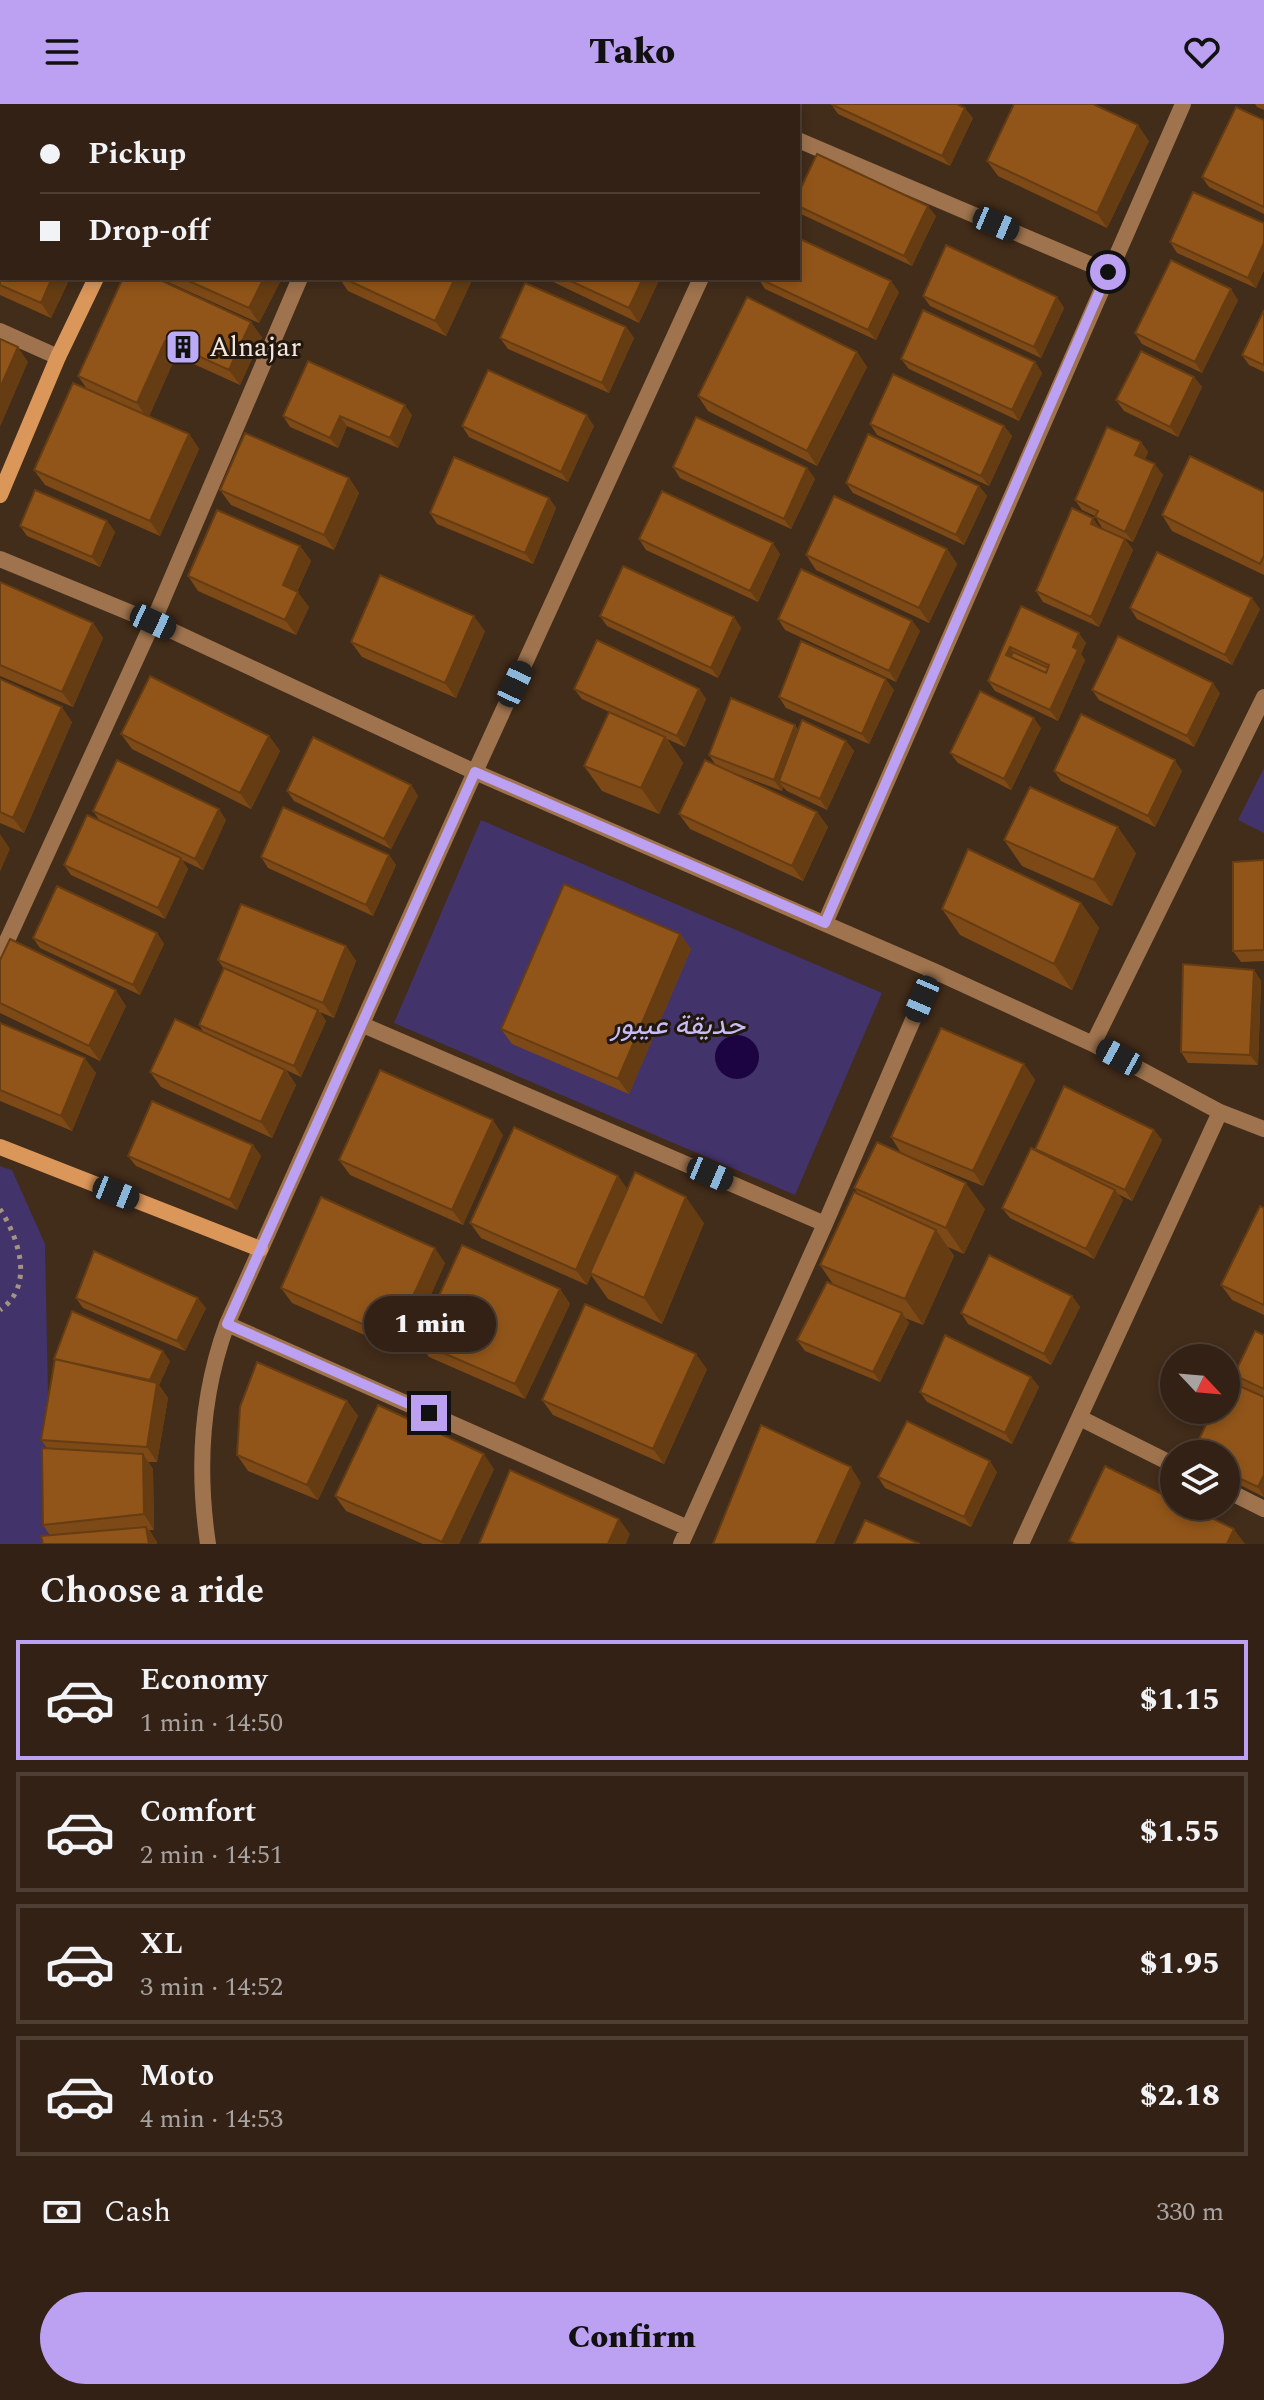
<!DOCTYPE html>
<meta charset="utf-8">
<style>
body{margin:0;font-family:Spectral,Vazirmatn,serif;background:#3d2e22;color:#f1f3f6;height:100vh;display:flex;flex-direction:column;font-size:30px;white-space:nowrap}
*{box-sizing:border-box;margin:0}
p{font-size:26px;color:#a8a3a0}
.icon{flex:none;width:44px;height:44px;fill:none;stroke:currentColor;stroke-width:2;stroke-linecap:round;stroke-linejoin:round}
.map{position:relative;height:1440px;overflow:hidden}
.panel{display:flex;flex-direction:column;background:#322114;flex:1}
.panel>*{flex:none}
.banner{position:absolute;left:0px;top:0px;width:800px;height:176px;box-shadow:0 4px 12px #0003,0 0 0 2px #4d3e34;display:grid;align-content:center;height:176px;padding:0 40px;background:#322114}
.needle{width:52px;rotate:116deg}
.fabs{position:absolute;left:1160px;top:1240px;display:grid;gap:16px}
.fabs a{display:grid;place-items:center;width:80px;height:80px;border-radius:50%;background:#322114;box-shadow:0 4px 12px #0003,0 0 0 2px #4d3e34;font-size:40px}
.end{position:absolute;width:36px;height:36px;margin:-18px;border:10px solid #bca0f2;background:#111;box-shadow:0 0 0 4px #111}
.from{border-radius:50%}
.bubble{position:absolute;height:56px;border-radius:28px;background:#322114;box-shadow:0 4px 12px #0003,0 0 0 2px #4d3e34;font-size:26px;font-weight:800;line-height:56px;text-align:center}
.car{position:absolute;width:24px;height:48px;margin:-24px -12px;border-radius:10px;box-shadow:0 0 6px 2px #0007;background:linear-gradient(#222 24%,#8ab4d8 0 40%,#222 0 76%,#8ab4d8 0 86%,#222 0)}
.banner b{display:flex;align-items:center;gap:28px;height:76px;font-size:30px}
.banner b+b{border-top:2px solid #4d3e34}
.banner i{width:20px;height:20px;background:#f1f3f6}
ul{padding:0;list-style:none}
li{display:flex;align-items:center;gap:24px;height:120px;margin:0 16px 12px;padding:0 24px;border:4px solid #4d3e34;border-radius:0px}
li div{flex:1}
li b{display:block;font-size:30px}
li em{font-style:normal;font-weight:800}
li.active{border-color:#bca0f2}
li>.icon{width:72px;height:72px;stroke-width:1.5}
h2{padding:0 40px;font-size:36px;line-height:96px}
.pay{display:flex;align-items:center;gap:20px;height:88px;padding:0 40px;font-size:30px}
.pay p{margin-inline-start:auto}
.cta{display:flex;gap:16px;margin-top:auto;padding:16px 40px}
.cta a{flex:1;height:92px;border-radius:48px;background:#bca0f2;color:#111;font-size:32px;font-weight:800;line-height:92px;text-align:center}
header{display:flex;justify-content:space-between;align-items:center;height:104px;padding:0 40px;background:#bca0f2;color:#111;font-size:36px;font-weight:800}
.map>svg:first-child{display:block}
.green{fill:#42336a}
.water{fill:#1c0341}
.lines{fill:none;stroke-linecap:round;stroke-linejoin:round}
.path{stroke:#a49283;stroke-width:5;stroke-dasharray:4 6;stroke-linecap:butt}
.lane{stroke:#9e734e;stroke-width:16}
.street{stroke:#9e734e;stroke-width:16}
.secondary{stroke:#db965a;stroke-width:16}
.wall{fill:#7d4916}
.shaded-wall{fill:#663c12}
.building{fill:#915519;stroke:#663c12;stroke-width:2;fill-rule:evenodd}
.route{stroke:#bca0f2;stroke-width:10}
.labels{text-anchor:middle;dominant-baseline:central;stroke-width:6;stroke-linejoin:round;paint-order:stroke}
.poi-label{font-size:28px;fill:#f5e7db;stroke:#21170f;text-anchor:start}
.park-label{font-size:28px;font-style:italic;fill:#c8bcf7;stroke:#21170f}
</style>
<header><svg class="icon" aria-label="menu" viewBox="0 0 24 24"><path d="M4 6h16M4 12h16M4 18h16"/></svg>Tako<svg class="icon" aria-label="heart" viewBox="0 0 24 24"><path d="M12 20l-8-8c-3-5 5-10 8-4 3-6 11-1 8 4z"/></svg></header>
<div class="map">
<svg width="1264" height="1440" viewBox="0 0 1264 1440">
<rect width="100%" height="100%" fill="#422c1a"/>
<!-- green -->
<path class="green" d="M1264 664V729L1238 716Z
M481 716 882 889 795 1091 394 919Z
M0 1062 12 1066 45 1140 51 1440H0Z"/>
<!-- water -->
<path class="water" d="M715 953a22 22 0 1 1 44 0a22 22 0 1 1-44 0Z"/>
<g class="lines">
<!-- path -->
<path class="path" d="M0 1105C19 1135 35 1182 0 1206"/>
<!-- lane -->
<path class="lane" d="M1080 1314 1174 1361
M1226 1386 1264 1405"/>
<!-- street -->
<path class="street" d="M237 0 242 2
M780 2 781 0
M798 36 1108 168
M0 227 58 253
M0 455 153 518 475 668 934 867 1093 940 1220 1008 1264 1025
M825 819 1183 0
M0 852 153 518 300 174
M363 921 825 1120
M1093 940 1264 593
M227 1220 688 1424
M208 1440C197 1366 201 1291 227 1220L475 668 701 174
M681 1440 825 1120 934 867
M1021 1440 1220 1008"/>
<!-- secondary -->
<path class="secondary" d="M176 2 177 0
M0 391 58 253 96 174
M0 1043 260 1145"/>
</g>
<!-- wall -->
<path class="wall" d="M68 0H142L141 2H69Z
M487 0H636L637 2H491Z
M831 0 973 14 950 62 838 10Z
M1255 0H1264V6L1257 3Z
M1264 16V110L1209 83 1202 73Z
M1149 37 1107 124 998 72 987 57Z
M2 86V174H70L51 214 0 191V91Z
M798 90 936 112 912 162 801 110 798 107Z
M1264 119V166L1256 184 1177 149 1170 138Z
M123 174 262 233 240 281 176 252 149 312 189 330 199 345 160 432 45 381 34 366 87 285 78 272Z
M159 174H282L259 219Z
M339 174H473L446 232 348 187Z
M545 174H660L639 219Z
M758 174 899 188 876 236 765 185Z
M923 192 1057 193 1064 204 1041 254 930 202Z
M1238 196 1202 269 1142 240 1135 229Z
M1264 206V268L1249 261 1242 251Z
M626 223 634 234 609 289 508 245 500 234Z
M857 248 867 263 817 362 708 307 698 292Z
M901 255 1035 258 1042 269 1019 317 909 265Z
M1194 273 1202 283 1178 333 1124 307 1116 296Z
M412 311 398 344 347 322 338 344 290 323 283 312Z
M870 320 1004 322 1012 332 989 382 877 331Z
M462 322H594L568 378 469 333Z
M1141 338 1148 348 1145 355 1163 371 1133 438 1102 424 1095 412 1082 406 1075 396Z
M673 363 807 364 815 375 791 425 680 374Z
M349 374 359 389 334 446 231 401 220 386Z
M846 379 979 382 987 392 964 441 853 389Z
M1264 388V471L1172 427 1162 411Z
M549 394 556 404 533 460 437 420 430 409Z
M107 417 115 428 100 463 27 432 20 422Z
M639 435 780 450 758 498 646 446Z
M1125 435 1133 446 1099 523 1043 498 1036 487Z
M300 442 311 457 297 488 309 503 296 531 198 487 188 472Z
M947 445 957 460 929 519 816 466 806 451Z
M0 478 93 519 103 534 73 603 0 572Z
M1021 502 1086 539 1081 550 1085 556 1058 617 995 587 988 577Z
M1130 504 1260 505 1232 561 1137 515Z
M600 512 734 513 741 524 718 574 607 522Z
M778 515 912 517 920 527 896 578 785 526Z
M485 527 456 594 362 553 351 538Z
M0 575 72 618 24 729 0 719Z
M574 585H699L706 595 685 643 667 635 683 659 659 710 602 687 584 662 626 616 582 595Z
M894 586 869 640 786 604 779 593Z
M1092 586 1220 589 1194 643 1099 596Z
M795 621 798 626 846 637 854 647 827 706 787 687 783 683 782 687 729 667 817 708 828 723 803 777 690 725 679 710 715 660 709 651Z
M1041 624 1011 686 958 659 950 649Z
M121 630 269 632 280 647 251 705 132 645Z
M1054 667H1182L1155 723 1061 677Z
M411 681 418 692 391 745 294 697 287 687Z
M93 707 226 716 203 766 182 756 188 765 165 815 71 771 64 761 100 717Z
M1004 736 1136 749 1112 802 1022 762Z
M389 751 396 761 373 812 268 764 261 753Z
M1264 756V857L1241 858 1233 847Z
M1081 799 1099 824 1072 886 960 831 942 805Z
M157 829 164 840 140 891 40 844 33 834Z
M680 830 691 845 629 990 512 940 501 925Z
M346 842 356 857 334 914 320 908 326 917 301 973 286 966 296 981 272 1034 161 983 150 968 204 929 199 921 224 865 218 856Z
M0 856 126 902 100 957 0 909Z
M1254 866 1261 877 1258 961 1188 959 1181 948Z
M0 919 96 969 72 1027 0 997Z
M1024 960 1035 976 983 1082 901 1049 891 1033Z
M1154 1026 1162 1036 1132 1097 1118 1090 1123 1096 1094 1155 1010 1114 1002 1104 1037 1048 1035 1045Z
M503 1031 463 1121 350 1071 339 1056Z
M253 1041 261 1052 237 1106 136 1062 128 1052Z
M618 1072 627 1085 704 1119 662 1220 608 1195 591 1171 587 1181 481 1134 470 1119Z
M854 1084 985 1105 964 1150 948 1143 954 1152 923 1221 905 1214 909 1219 880 1278 805 1247 797 1236 833 1180 820 1161 859 1091Z
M1264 1104V1211L1232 1196 1221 1181Z
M445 1159 405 1249 292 1199 281 1184Z
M560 1185 570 1200 525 1295 429 1253 418 1238Z
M1072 1192 1080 1203 1051 1261 968 1220 961 1209Z
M76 1194 206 1204 185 1247 83 1204Z
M1264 1231V1292L1241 1282 1234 1271Z
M170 1257 159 1281 168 1294 157 1358H148L153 1365 154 1426H149L157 1438 50 1431 43 1421 47 1344 41 1336Z
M707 1265 664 1360 553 1311 542 1296Z
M1031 1273 1039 1283 1012 1340 927 1298 920 1288Z
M1264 1293V1393L1226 1374V1350Z
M347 1297 358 1312 318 1396 248 1367 237 1351Z
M494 1365 459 1440H423L346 1407 335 1392Z
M997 1368 971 1423 885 1384 878 1373Z"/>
<!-- shaded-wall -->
<path class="shaded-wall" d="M130 0H142L141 2H129Z
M965 4 973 14 950 62 942 52Z
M1138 21 1149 37 1107 124 1097 109Z
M928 102 936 112 912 162 904 152Z
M1264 139V166L1256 184 1248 174Z
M52 174H70L51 214 41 199Z
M264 174H282L259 219 249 204Z
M455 174H473L446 232 435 217Z
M643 174H660L639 219 629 204Z
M891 177 899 188 876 236 868 226Z
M1231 185 1238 196 1202 269 1195 258Z
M1057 193 1064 204 1041 254 1034 243Z
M251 218 262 233 240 281 229 266Z
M626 223 634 234 609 289 602 279Z
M165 237 176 252 148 315 137 299Z
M18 243 28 258 0 323V284Z
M857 248 867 263 817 362 807 347Z
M1035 258 1042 269 1019 317 1012 306Z
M1194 273 1202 283 1178 333 1170 323Z
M405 301 412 311 398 344 390 334Z
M587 311 594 322 568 378 561 368Z
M340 312 347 322 338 344 330 334Z
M1004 322 1012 332 989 382 981 372Z
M189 330 199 345 160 432 150 417Z
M1141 338 1148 348 1143 361 1135 351Z
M1155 360 1163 371 1133 438 1125 428Z
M807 364 815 375 791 425 784 415Z
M349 374 359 389 334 446 324 431Z
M979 382 987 392 964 441 956 431Z
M549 394 556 404 533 460 525 449Z
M1093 414 1100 424 1091 420Z
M107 417 115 428 100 463 92 453Z
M1125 435 1133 446 1099 523 1091 513Z
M773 439 780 450 758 498 750 487Z
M300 442 311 457 293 496 283 481Z
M947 445 957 460 929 519 919 504Z
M298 488 309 503 296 531 285 516Z
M1252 494 1260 505 1232 561 1225 551Z
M474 512 485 527 456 594 445 579Z
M734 513 741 524 718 574 711 564Z
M912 517 920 527 896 578 889 567Z
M93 519 103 534 73 603 62 588Z
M1079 529 1086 539 1081 550 1085 556 1058 617 1050 606Z
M1010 543 1017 554 1015 558 1006 551Z
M886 575 894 586 869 640 862 630Z
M1213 579 1220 589 1194 643 1187 632Z
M699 585 706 595 685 643 677 632Z
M62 603 72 618 24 729 13 714Z
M1034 614 1041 624 1011 686 1004 675Z
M795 621 802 632 779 677 783 683 782 687 774 676Z
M269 632 280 647 251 705 240 689Z
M665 633 683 659 659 710 641 684Z
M846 637 854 647 827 706 820 695Z
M1175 656 1182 667 1155 723 1148 712Z
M411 681 418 692 391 745 384 735Z
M219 705 226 716 203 766 195 755Z
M817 708 828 723 803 777 792 762Z
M1118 723 1136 749 1112 802 1094 776Z
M0 730 10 745 0 768Z
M389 751 396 761 373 812 366 801Z
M181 754 188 765 165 815 158 804Z
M1081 799 1099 824 1072 886 1054 860Z
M157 829 164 840 140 891 133 881Z
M680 830 691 845 629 990 618 975Z
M346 842 356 857 334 914 323 899Z
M1254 866 1261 877 1258 961 1250 951Z
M116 886 126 902 100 957 89 942Z
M318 906 326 917 301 973 294 962Z
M85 954 96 969 72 1027 61 1012Z
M1024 960 1035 976 983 1082 973 1067Z
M285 966 296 981 272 1034 261 1018Z
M493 1016 503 1031 463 1121 452 1106Z
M1154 1026 1162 1036 1132 1097 1125 1086Z
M253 1041 261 1052 237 1106 230 1096Z
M618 1072 629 1087 587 1181 576 1166Z
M966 1079 985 1105 964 1150 946 1124Z
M1115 1086 1123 1096 1094 1155 1086 1145Z
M686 1093 704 1119 662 1220 644 1194Z
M936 1126 954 1152 923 1221 905 1195Z
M435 1144 445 1159 405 1249 394 1234Z
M560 1185 570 1200 525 1295 515 1280Z
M1072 1192 1080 1203 1051 1261 1044 1250Z
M198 1194 206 1204 185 1247 177 1237Z
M902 1209 909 1219 880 1278 873 1268Z
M163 1247 170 1257 159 1281 168 1294 157 1358 147 1343 156 1285 150 1276Z
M696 1250 707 1265 664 1360 653 1345Z
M1031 1273 1039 1283 1012 1340 1005 1329Z
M347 1297 358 1312 318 1396 307 1381Z
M143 1350 153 1365 154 1426 144 1410Z
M484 1350 494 1365 459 1440H444L442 1438Z
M990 1357 997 1368 971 1423 964 1413Z
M851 1363 861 1379 834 1440H816Z
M1264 1371V1392L1258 1383Z
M619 1415 630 1430 626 1440H608Z
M146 1423 157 1438V1440H149Z
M1234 1425 1245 1440H1227Z"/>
<!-- building -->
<path class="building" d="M82 0H130L129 2H85Z
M512 0H632L631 2H516Z
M831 0H957L965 4 942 52Z
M1014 0H1093L1138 21 1097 109 987 57Z
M1236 3 1264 16V103L1202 73Z
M817 50 928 102 904 152 798 102V90Z
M1193 88 1264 119V139L1248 174 1170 138Z
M0 97 2 98V174H52L41 199 0 181Z
M798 134 891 177 868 226 758 174H798Z
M946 141 1057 193 1034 243 923 192Z
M1171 156 1231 185 1195 258 1135 229Z
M123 174H156L251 218 229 266 165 237 137 299 78 272Z
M182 174H264L249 204Z
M343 174H455L435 217Z
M564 174H643L629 204Z
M525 179 626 223 602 279 500 234Z
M747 193 857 248 807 347 698 292Z
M923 206 1035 258 1012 306 901 255Z
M1264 206V261L1242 251Z
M0 235 18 243 0 284Z
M1141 247 1194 273 1170 323 1116 296Z
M308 257 405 301 390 334 340 312 330 334 283 312Z
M488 266 587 311 561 368 462 322Z
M893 270 1004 322 981 372 870 320Z
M73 279 189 330 150 417 34 366Z
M696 313 807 364 784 415 673 363Z
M1107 323 1141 338 1135 351 1155 360 1125 428 1095 413 1098 407 1075 396Z
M245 329 349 374 324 431 220 386Z
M868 330 979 382 956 431 846 379Z
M1190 352 1264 388V452L1260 460 1162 411Z
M454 353 549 394 525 449 430 409Z
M35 386 107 417 92 453 20 422Z
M662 387 773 439 750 487 639 435Z
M834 392 947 445 919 504 806 451Z
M1072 404 1093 414 1091 420 1125 435 1091 513 1036 487Z
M217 406 300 442 283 481 298 488 285 516 188 472Z
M1157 448 1252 494 1225 551 1130 504Z
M623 462 734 513 711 564 600 512Z
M801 465 912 517 889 567 778 515Z
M380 471 474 512 445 579 351 538Z
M0 478 93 519 62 588 0 561Z
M1021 502 1079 529 1073 543 1078 546 1050 606 988 577ZM1010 543 1049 561 1046 569 1006 551Z
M1118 532 1213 579 1187 632 1092 586Z
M597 536 699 585 677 632 574 585Z
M801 537 886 575 862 630 779 593Z
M1013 548 1048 564 1046 569 1011 553Z
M150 572 269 632 240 689 121 630Z
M0 575 62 603 13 714 0 708Z
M980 587 1034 614 1004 675 950 649Z
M731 594 795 621 774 676 709 651Z
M609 608 665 633 641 684 584 662Z
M1081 610 1175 656 1148 712 1054 667Z
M802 616 846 637 820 695 779 677Z
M313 633 411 681 384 735 287 687Z
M117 656 219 705 195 755 93 707Z
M705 656 817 708 792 762 679 710Z
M1030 683 1118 723 1094 776 1004 736Z
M283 703 389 751 366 801 261 753Z
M87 711 181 754 158 804 64 761Z
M968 745 1081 799 1054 860 942 805Z
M1264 756V846L1233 847V758Z
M564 780 680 830 618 975 501 925Z
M57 782 157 829 133 881 33 834Z
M241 800 346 842 323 899 218 856Z
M10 835 116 886 89 942 0 899V856Z
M1183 860 1254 866 1250 951 1181 948Z
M224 864 318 906 294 962 199 921Z
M175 915 285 966 261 1018 150 968Z
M0 919 85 954 61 1012 0 986Z
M941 924 1024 960 973 1067 891 1033Z
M380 966 493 1016 452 1106 339 1056Z
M1064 982 1154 1026 1125 1086 1035 1045Z
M152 997 253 1041 230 1096 128 1052Z
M514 1023 618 1072 576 1166 470 1119Z
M877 1038 966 1079 946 1124 854 1084Z
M1031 1044 1115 1086 1086 1145 1002 1104Z
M635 1068 686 1093 644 1194 590 1169Z
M854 1088 936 1126 905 1195 820 1161Z
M321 1093 435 1144 394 1234 281 1184Z
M1260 1102 1264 1104V1201L1221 1181Z
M462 1141 560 1185 515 1280 418 1238Z
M94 1147 198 1194 177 1237 76 1194Z
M989 1151 1072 1192 1044 1250 961 1209Z
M827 1178 902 1209 873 1268 797 1236Z
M585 1200 696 1250 653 1345 542 1296Z
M72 1207 163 1247 150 1276 54 1255Z
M1255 1227 1264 1231V1285L1234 1271Z
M945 1231 1031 1273 1005 1329 920 1288Z
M55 1255 157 1279 147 1343 41 1336Z
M257 1258 347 1297 307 1381 237 1351 240 1303Z
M1226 1276 1264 1293V1371L1258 1383 1226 1368V1350H1192L1213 1306H1226Z
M378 1301 484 1350 442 1438 335 1392Z
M907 1317 990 1357 964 1413 878 1373Z
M761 1321 851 1363 816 1440H713Z
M42 1344 143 1350 144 1410 43 1421Z
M1105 1362 1174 1396V1402H1187L1234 1425 1227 1440H1076L1069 1437Z
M510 1366 619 1415 608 1440H479Z
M865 1416 920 1440H854Z
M146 1423 149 1440H43L41 1432Z"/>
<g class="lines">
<!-- route -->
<path class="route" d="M429 1309 227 1220 475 668 825 819 1108 168"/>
</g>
<!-- icons -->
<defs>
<symbol id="building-square" viewBox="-11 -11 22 22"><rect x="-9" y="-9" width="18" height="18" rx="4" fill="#bbaaf6" stroke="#21170f"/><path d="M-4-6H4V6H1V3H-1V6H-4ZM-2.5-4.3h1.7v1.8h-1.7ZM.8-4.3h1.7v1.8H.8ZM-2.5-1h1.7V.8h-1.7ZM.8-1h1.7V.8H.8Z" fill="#111"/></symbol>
</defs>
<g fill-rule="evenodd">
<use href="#building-square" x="163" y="223" width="40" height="40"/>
</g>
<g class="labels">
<!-- poi labels -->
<g class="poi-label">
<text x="209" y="243">Alnajar</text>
</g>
<!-- park labels -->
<g class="park-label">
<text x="678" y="921">حديقة عيبور</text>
</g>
</g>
</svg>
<div class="fabs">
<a><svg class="needle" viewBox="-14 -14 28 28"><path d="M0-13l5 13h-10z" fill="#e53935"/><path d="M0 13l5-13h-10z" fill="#a8a3a0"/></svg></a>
<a><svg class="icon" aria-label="layers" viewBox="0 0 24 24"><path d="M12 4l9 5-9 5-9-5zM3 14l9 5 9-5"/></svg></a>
</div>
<i class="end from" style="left:1108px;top:168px"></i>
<i class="end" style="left:429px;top:1309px"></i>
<div class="bubble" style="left:364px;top:1192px;width:132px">1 min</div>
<i class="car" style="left:996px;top:120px;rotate:113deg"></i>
<i class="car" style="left:153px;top:518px;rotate:115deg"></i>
<i class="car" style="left:515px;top:580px;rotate:25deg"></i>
<i class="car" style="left:922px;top:895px;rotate:203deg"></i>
<i class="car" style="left:1119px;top:953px;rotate:299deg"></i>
<i class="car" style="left:710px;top:1070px;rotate:113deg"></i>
<i class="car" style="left:116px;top:1089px;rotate:112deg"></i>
<div class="banner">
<b><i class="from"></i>Pickup</b>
<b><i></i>Drop-off</b>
</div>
</div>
<section class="panel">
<h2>Choose a ride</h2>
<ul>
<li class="active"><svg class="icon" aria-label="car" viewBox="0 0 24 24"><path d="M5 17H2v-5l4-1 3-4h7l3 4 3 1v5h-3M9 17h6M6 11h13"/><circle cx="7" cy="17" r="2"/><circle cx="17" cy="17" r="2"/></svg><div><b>Economy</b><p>1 min · 14:50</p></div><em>$1.15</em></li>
<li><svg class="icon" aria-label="car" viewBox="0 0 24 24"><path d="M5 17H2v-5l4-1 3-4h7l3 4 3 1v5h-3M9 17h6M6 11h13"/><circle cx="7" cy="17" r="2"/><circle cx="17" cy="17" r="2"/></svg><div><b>Comfort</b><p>2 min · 14:51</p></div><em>$1.55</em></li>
<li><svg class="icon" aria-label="car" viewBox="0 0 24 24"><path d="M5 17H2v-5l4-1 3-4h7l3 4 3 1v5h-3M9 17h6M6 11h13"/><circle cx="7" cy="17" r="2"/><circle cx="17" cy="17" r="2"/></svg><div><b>XL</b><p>3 min · 14:52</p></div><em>$1.95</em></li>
<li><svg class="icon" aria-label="car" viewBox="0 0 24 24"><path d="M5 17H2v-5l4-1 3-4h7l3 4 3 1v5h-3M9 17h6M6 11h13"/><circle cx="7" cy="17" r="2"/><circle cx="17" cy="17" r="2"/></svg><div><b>Moto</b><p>4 min · 14:53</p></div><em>$2.18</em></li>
</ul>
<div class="pay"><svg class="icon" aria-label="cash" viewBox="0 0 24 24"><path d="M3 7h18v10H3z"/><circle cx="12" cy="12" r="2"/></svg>Cash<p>330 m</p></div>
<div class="cta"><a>Confirm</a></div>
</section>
